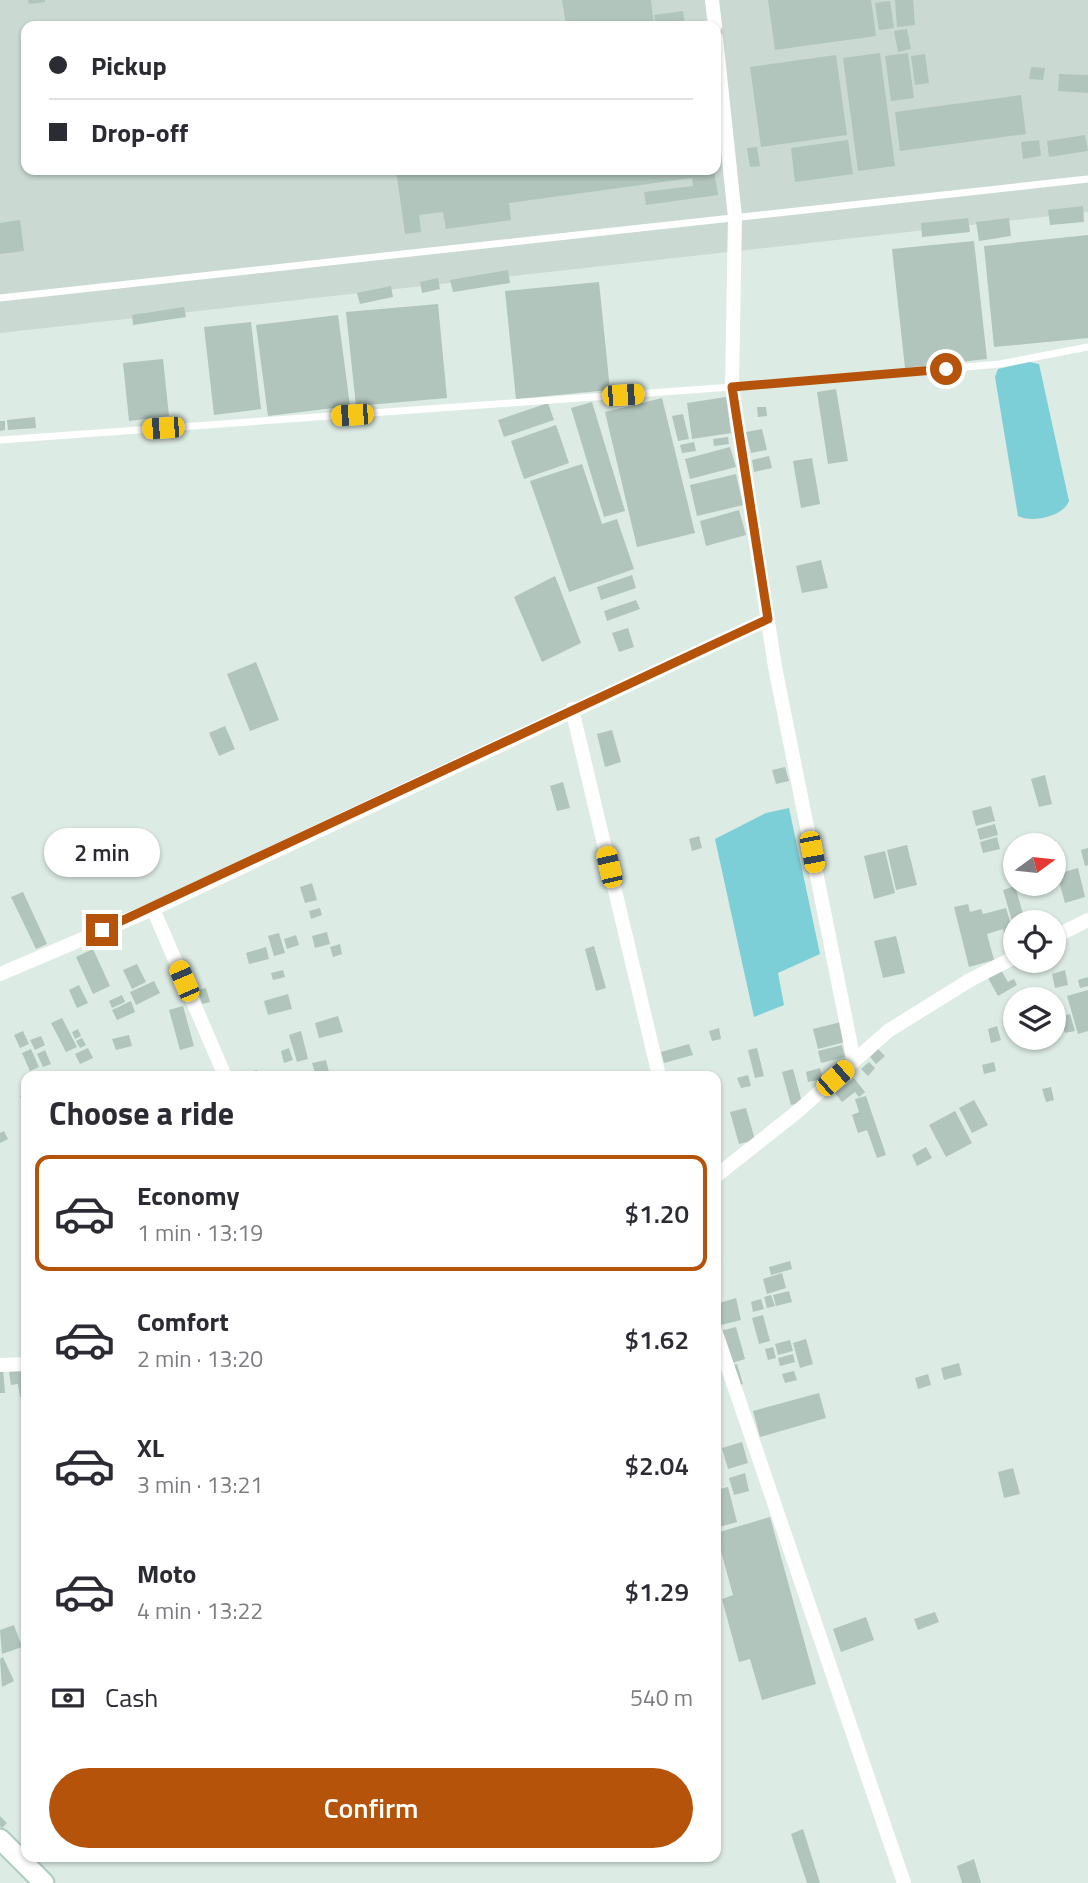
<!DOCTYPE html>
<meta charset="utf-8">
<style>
body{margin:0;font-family:"Titillium Web",sans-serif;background:#f7f7f7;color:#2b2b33;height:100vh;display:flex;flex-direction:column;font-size:26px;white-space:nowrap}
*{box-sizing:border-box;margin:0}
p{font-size:23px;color:#7c7c81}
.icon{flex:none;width:38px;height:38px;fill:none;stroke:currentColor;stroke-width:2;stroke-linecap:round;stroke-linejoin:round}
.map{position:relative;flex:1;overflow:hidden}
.details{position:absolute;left:21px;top:1071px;width:700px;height:791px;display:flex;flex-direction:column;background:#fff;border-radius:14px;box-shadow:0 2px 5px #0004}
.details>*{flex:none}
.banner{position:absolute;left:21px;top:21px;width:700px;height:154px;border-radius:14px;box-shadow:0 2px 5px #0004;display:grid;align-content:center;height:154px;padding:0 28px;background:#fff}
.needle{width:46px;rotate:75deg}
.buttons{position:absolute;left:1003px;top:833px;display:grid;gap:14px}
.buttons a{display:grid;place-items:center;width:63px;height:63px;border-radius:50%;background:#fff;box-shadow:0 2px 5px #0004;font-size:35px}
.end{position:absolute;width:32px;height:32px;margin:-16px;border:9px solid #b45309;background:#fff;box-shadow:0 0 0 4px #fff}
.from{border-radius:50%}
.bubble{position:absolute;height:49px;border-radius:24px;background:#fff;box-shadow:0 2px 5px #0004;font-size:23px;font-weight:600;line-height:49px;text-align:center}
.car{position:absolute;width:21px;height:42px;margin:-21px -10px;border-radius:9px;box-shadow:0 0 5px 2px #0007;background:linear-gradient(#f5c518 24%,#345 0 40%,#f5c518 0 76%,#345 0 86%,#f5c518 0)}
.banner b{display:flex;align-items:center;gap:24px;height:66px;font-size:26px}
.banner b+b{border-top:2px solid #e1e1e2}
.banner i{width:18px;height:18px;background:#2b2b33}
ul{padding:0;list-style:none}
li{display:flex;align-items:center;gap:21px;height:116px;margin:0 14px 10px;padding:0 14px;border:4px solid transparent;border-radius:14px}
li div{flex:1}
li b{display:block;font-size:26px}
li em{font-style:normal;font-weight:600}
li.selected{border-color:#b45309}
li>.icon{width:63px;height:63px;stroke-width:1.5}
h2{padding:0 28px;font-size:32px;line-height:84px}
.pay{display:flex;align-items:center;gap:18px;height:77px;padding:0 28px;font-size:26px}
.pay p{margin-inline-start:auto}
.action{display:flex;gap:14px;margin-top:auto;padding:14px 28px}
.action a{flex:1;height:80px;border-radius:42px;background:#b45309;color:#fff;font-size:28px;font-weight:600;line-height:80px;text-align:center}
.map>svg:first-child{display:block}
.built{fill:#cadad2;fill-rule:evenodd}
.water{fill:#7ccfd7}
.building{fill:#b1c5bc}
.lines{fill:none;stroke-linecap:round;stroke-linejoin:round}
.secondary-casing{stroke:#aeccbf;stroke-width:23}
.lane{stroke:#fff;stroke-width:7}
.street{stroke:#fff;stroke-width:14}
.secondary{stroke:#fff;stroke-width:19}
.route{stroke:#b45309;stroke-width:9}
</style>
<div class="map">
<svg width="1088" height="1883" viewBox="0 0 1088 1883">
<rect width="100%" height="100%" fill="#dcebe3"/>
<!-- built -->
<path class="built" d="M0 0H1088V212L0 333ZM26 26H716V170H26Z"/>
<!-- water -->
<path class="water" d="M1029 362 1039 364 1069 501C1063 517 1032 523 1018 516L995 377 998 369Z
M789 808 820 954 778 973 784 1005 754 1017 715 839 766 813Z"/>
<!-- building -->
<path class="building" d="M28 0H45V2L29 4Z
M562 0H651L654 26H566Z
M768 0H871L876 36 775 50Z
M895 0H913L915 25 897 27Z
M890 1 894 28 879 30 875 3Z
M683 11 685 25 656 26 654 15Z
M907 29 911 49 898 52 894 31Z
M880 53 895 166 858 171 843 58Z
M908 53 914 98 891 101 885 56Z
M925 54 929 83 915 85 911 56Z
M836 55 847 135 761 147 750 67Z
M1031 67 1045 68 1043 80 1029 79Z
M1059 74 1088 75V93L1058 91Z
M1021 95 1026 134 900 151 895 112Z
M1085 135 1088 151 1049 157 1047 141Z
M848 140 853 174 795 182 791 148Z
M1039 140 1041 156 1023 159 1021 142Z
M757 147 760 166 750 167 747 148Z
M396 170H714L718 195 646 205 644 192 693 186 692 178 509 203 511 220 446 229 443 212 419 215 421 232 405 234Z
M1083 206 1084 222 1050 225 1048 210Z
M968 218 970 232 922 237 921 223Z
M1009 218 1011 236 979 241 976 222Z
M20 220 24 251 0 254V223Z
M1088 235V338L994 347 984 246Z
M974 241 987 359 905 368 892 249Z
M508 270 510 283 453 292 450 280Z
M438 278 440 289 422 293 420 282Z
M599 282 610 390 516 399 505 291Z
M391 286 393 297 360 304 357 293Z
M438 304 447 398 356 406 346 312Z
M184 307 186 317 133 325 132 315Z
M338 315 350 406 268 416 256 325Z
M251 322 261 409 214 415 204 327Z
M163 359 169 416 129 421 123 363Z
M836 389 848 461 828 464 817 392Z
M726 397 731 433 692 439 687 403Z
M662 398 695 533 637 547 605 412Z
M592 402 625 511 604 517 571 408Z
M548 403 554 420 504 437 498 420Z
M757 407H766L767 416 758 417Z
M683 414 689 439 678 441 672 416Z
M35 417 36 428 8 430 7 420Z
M0 421H5V430L0 431Z
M556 425 569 463 524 479 511 441Z
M762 429 767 450 751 453 746 432Z
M728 437 729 444 714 446 713 439Z
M694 442 696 451 682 453 680 445Z
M730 447 736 467 690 479 685 459Z
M769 456 772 468 754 472 752 460Z
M812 458 820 504 801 508 793 461Z
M582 464 602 524 617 519 634 569 569 592 530 481Z
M736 474 743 505 697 516 690 485Z
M739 510 746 535 706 546 700 521Z
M821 560 828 588 802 593 796 566Z
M632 575 636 588 601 600 597 587Z
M555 576 581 643 542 662 514 597Z
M636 600 640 609 607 621 604 611Z
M628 628 634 647 619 652 612 633Z
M256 662 279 720 250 731 227 674Z
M225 726 235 749 219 756 209 733Z
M612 730 621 762 605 767 597 734Z
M785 767 789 781 776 784 772 770Z
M1045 775 1052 804 1039 807 1031 779Z
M563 782 570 808 557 811 550 786Z
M991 806 995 821 976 826 972 811Z
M995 824 998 835 980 840 977 829Z
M699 836 702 848 692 851 689 839Z
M997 837 1000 849 983 853 980 842Z
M1055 840 1060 857 1054 859V845L1040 844Z
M907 845 917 885 896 890 887 850Z
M1088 848V865L1085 866 1081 850Z
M885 851 895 893 874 899 864 856Z
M1078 868 1085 897 1065 903 1057 874Z
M312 883 317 900 305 903 300 887Z
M1015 886 1025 921 1013 924 1003 890Z
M23 892 47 944 36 949 11 897Z
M968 904 970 912 981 909 983 914 1006 908 1012 928 1015 927V944L1008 946 1003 929 987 934 994 960 969 967 954 907Z
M320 908 322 915 311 919 309 911Z
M327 932 330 944 315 948 312 936Z
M279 933 285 953 274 956 268 936Z
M296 935 299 945 287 949 284 939Z
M896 936 905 973 883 978 874 941Z
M340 944 342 954 333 957 330 947Z
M594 946 606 988 596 991 585 949Z
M266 947 269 959 249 964 246 953Z
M93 949 110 986 93 994 76 957Z
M137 964 146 982 132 989 123 970Z
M283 970 285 977 273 980 271 973Z
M1001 970 1008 982 1014 979 1017 985 998 996 988 978Z
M1065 970 1068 985 1055 988 1052 974Z
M1088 977V986L1080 988 1078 980Z
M154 981 160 993 136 1005 130 992Z
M79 985 88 1003 77 1008 69 990Z
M206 988 210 1002 202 1004 198 990Z
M1088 990V1031L1078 1034 1067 996Z
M288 994 292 1009 268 1015 264 1001Z
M122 995 125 1002 112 1008 109 1001Z
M131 1001 135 1012 117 1020 112 1010Z
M183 1006 194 1046 180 1050 169 1010Z
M1058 1014 1062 1028 1054 1031V1015Z
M1070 1014 1075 1031 1065 1033 1060 1017Z
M338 1016 343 1032 319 1038 315 1023Z
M62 1018 77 1047 66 1052 51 1023Z
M841 1022 845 1042 818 1049 813 1029Z
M997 1026 1001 1040 991 1043 988 1029Z
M719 1028 721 1039 712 1041 709 1031Z
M78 1029 81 1036 75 1039 72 1032Z
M23 1031 29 1044 20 1048 14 1035Z
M301 1031 308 1059 297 1062 289 1035Z
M129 1035 132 1046 116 1050 112 1039Z
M41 1036 45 1045 35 1050 30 1040Z
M82 1038 86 1045 80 1048 76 1041Z
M689 1044 693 1055 664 1063 661 1052Z
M842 1045 845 1057 821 1063 818 1051Z
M88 1048 93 1058 80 1064 75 1054Z
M289 1048 293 1060 284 1063 281 1051Z
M757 1048 764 1076 755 1078 748 1050Z
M31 1049 39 1067 30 1071 22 1053Z
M878 1049 885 1056 876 1064 870 1057Z
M45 1050 51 1064 43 1067 37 1054Z
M326 1060 330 1076H316L312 1063Z
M869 1062 875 1068 868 1076 861 1069Z
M994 1062 996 1071 984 1074 982 1065Z
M820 1068 823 1079 808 1082 806 1072Z
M793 1069 802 1102 791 1105 782 1072Z
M257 1070 258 1076H236V1075Z
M748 1075 751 1086 741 1088 737 1078Z
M854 1078 865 1092 859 1097 855 1092 842 1102 835 1093Z
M1051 1087 1054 1100 1046 1102 1042 1089Z
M26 1093V1109L20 1096Z
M866 1096 886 1155 877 1158 867 1130 858 1133 852 1115 859 1112 855 1099Z
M974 1100 988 1125 972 1133 959 1108Z
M746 1108 755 1140 739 1144 730 1112Z
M955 1111 972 1143 946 1157 929 1125Z
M4 1131 8 1139 0 1143V1133Z
M926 1147 932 1158 917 1166 912 1155Z
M790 1261 792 1269 771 1275 769 1267Z
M782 1273 786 1288 767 1294 763 1279Z
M789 1291 792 1302 776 1306 773 1295Z
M771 1295 775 1306 767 1308 764 1297Z
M736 1298 741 1320 717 1326 716 1304Z
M761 1299 764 1309 753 1312 751 1302Z
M763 1315 770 1341 759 1344 752 1318Z
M736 1327 745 1359 729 1364 720 1331Z
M806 1339 813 1364 800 1368 793 1343Z
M790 1340 793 1351 778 1355 775 1344Z
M773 1347 776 1358 768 1360 765 1349Z
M793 1354 795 1362 780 1366 778 1358Z
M959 1363 962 1375 944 1380 941 1368Z
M737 1364 743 1384 737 1386 731 1365Z
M0 1369H3L5 1393H0Z
M26 1369V1396L20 1397 18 1384 11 1385 9 1372Z
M794 1371 797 1380 785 1383 782 1374Z
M928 1374 931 1385 918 1389 915 1378Z
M819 1393 826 1418 760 1437 753 1411Z
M742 1442 748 1463 728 1469 722 1448Z
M1013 1468 1020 1494 1004 1498 998 1472Z
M745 1473 749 1491 734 1495 729 1478Z
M728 1487 737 1522 716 1528V1490Z
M770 1517 816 1684 762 1700 750 1659 739 1662 722 1599 733 1595 716 1533Z
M935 1612 939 1622 918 1630 914 1619Z
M866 1617 874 1640 841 1652 833 1629Z
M14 1625 22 1647 2 1654 0 1630Z
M3 1657 14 1681 2 1687 0 1659Z
M0 1816 7 1823 2 1828 0 1826Z
M803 1829 820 1883H807L791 1834Z
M974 1859 981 1883H962L957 1866Z"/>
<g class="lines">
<defs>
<path id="secondary" d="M0 1839 44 1883"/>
</defs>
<!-- secondary casing -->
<use href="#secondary" class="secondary-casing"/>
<!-- lane -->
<path class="lane" d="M0 298 1088 179
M0 440 732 387 1000 364 1088 347"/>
<!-- street -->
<path class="street" d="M712 0 715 26
M716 38 735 217 732 387 775 667 854 1061
M572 709 659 1076
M1054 937 1088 920
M0 974 153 909
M225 1076 153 909 768 619
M716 1176 797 1112 888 1031 970 980 1015 957
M716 1333 904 1883
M0 1365 26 1364"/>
<!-- secondary -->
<use href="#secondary" class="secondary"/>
</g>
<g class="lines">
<!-- route -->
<path class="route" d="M102 930 768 619 732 387 946 369"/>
</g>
</svg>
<div class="buttons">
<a><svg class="needle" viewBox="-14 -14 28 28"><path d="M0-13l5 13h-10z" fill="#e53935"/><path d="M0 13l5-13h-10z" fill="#7c7c81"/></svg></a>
<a><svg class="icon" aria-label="locate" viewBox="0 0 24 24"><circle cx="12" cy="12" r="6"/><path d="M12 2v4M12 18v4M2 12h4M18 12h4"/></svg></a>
<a><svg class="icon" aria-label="layers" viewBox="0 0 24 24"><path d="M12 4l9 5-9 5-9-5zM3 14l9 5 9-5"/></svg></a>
</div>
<i class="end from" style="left:946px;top:369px"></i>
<i class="end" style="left:102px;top:930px"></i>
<div class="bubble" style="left:44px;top:828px;width:116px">2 min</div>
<i class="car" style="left:623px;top:395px;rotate:86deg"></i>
<i class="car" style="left:352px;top:415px;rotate:266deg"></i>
<i class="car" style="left:163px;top:428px;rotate:266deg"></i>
<i class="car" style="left:812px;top:852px;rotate:169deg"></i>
<i class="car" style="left:609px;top:867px;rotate:347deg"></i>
<i class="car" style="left:184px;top:981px;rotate:337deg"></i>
<i class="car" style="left:835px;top:1078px;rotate:49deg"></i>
<div class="banner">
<b><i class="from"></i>Pickup</b>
<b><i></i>Drop-off</b>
</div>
<section class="details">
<h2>Choose a ride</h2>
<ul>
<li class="selected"><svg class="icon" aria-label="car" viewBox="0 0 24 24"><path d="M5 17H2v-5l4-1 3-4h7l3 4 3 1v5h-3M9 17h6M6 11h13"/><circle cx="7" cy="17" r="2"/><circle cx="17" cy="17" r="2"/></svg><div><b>Economy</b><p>1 min · 13:19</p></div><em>$1.20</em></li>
<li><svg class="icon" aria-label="car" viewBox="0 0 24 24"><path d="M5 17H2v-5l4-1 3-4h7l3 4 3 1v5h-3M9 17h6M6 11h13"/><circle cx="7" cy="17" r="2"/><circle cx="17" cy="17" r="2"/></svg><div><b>Comfort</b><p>2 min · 13:20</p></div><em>$1.62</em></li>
<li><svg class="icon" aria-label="car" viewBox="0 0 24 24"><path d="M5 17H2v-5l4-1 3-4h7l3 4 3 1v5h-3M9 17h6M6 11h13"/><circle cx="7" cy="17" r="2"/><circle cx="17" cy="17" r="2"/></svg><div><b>XL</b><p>3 min · 13:21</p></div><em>$2.04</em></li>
<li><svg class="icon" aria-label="car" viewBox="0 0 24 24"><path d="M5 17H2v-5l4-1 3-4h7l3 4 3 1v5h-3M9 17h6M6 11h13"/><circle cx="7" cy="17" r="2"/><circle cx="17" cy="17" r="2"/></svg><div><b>Moto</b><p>4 min · 13:22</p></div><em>$1.29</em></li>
</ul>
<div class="pay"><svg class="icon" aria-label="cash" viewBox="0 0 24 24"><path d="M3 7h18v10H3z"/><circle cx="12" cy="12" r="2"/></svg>Cash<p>540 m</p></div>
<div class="action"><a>Confirm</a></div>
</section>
</div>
